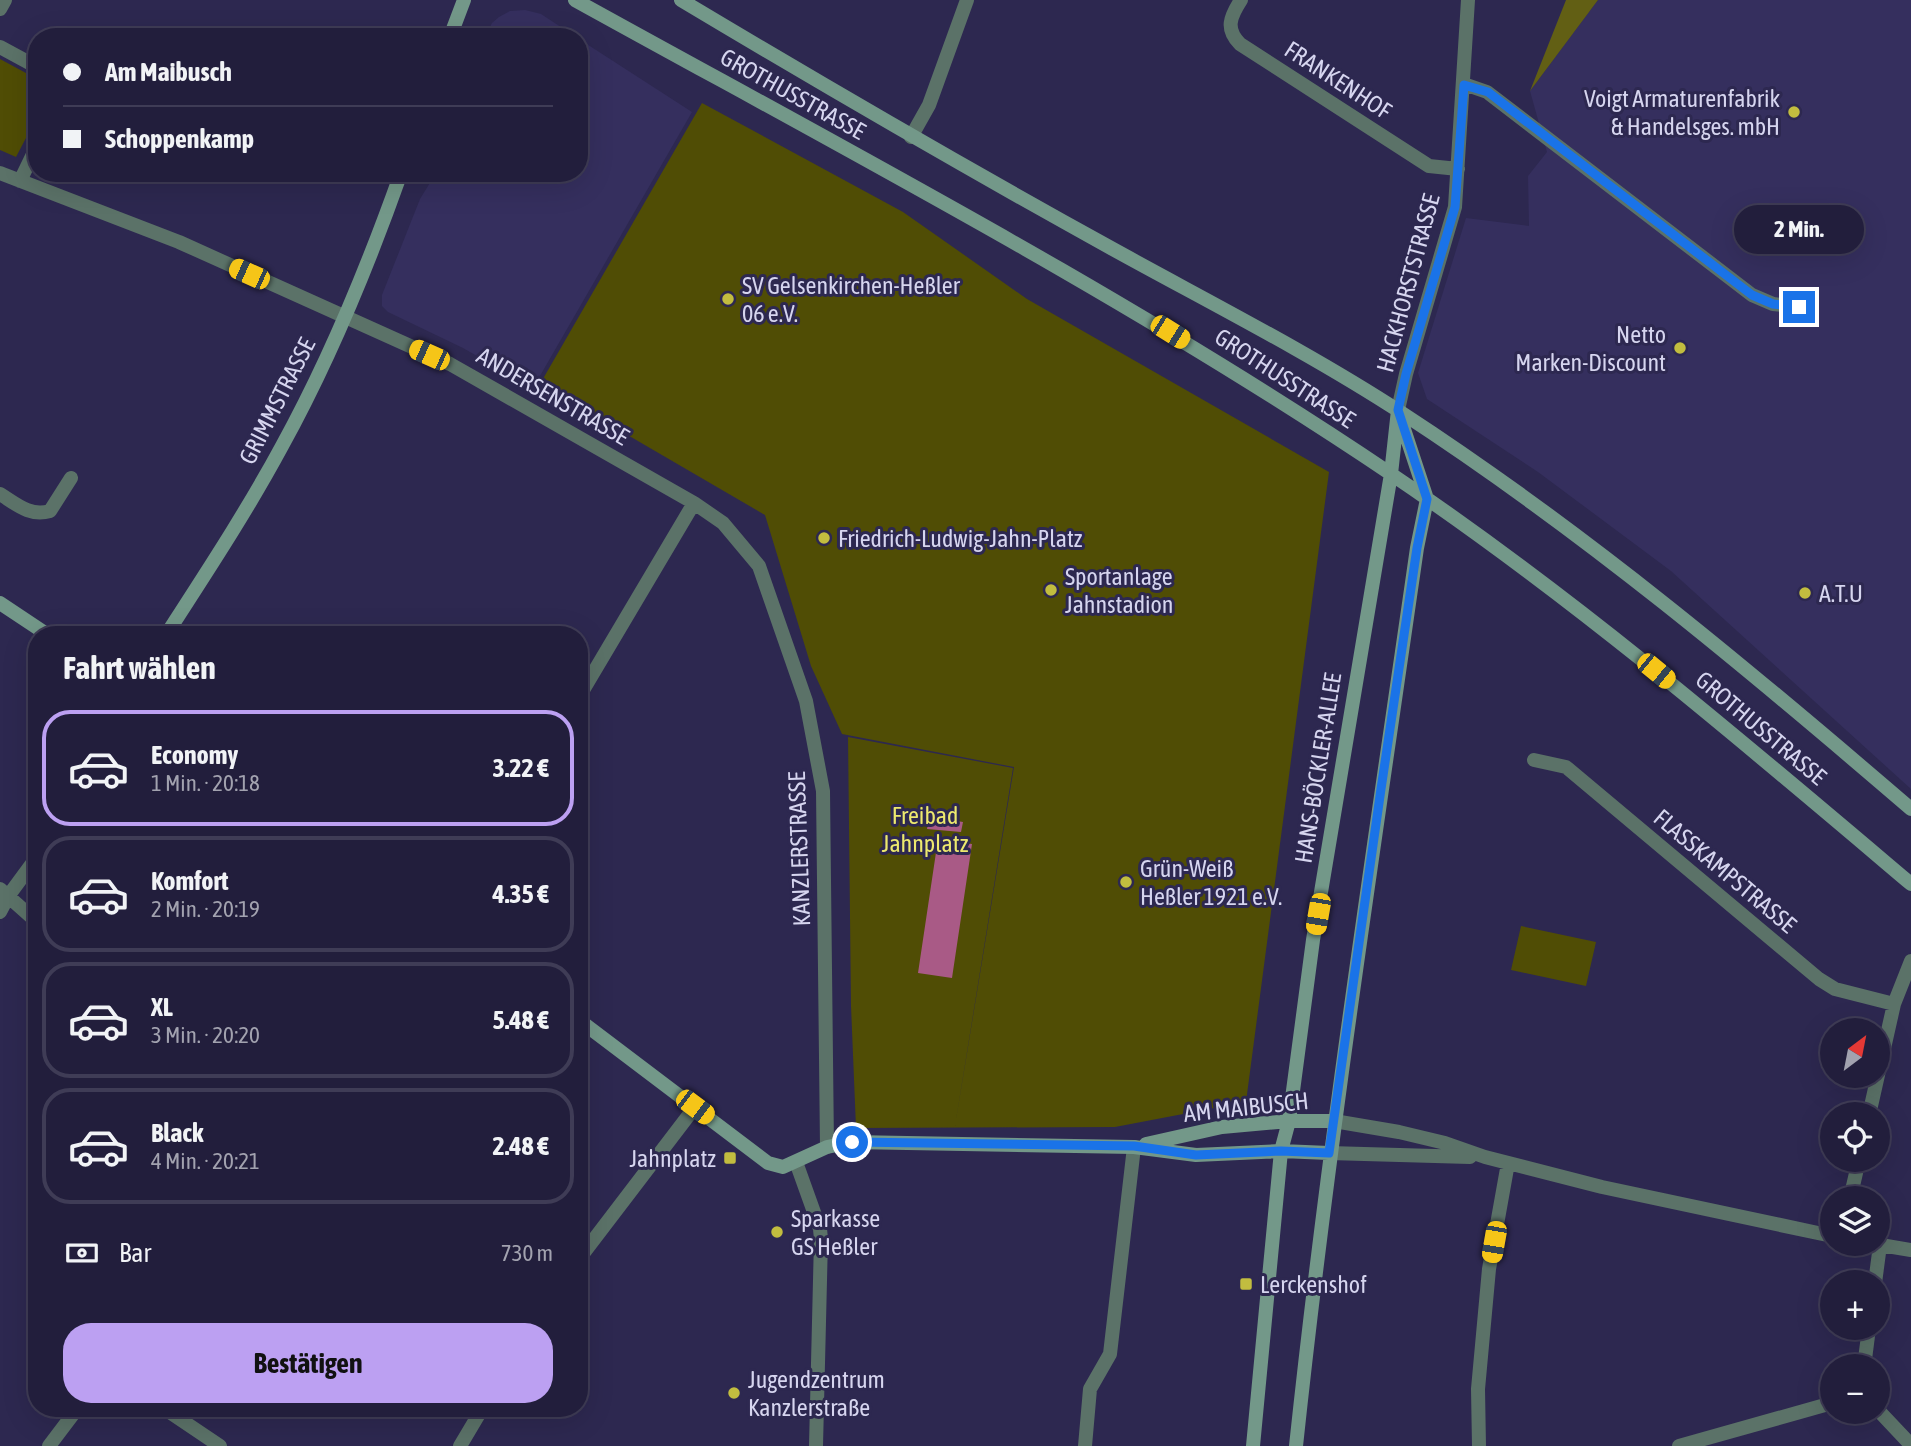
<!DOCTYPE html>
<html lang="de">
<meta charset="utf-8">
<style>
body{margin:0;font-family:"Asap Condensed",sans-serif;background:#2e2b47;color:#f1f3f6;height:100vh;display:flex;flex-direction:column;font-size:26px;white-space:nowrap}
*{box-sizing:border-box;margin:0}
p{font-size:23px;color:#a2a2af}
.icon{flex:none;width:38px;height:38px;fill:none;stroke:currentColor;stroke-width:2;stroke-linecap:round;stroke-linejoin:round}
.map{position:relative;flex:1;overflow:hidden}
.panel{position:absolute;left:28px;top:626px;width:560px;height:791px;display:flex;flex-direction:column;background:#221e3c;border-radius:28px;box-shadow:0 7px 28px #0002,0 0 0 2px #3f3c56}
.panel>*{flex:none}
.top-card{position:absolute;left:28px;top:28px;width:560px;height:154px;border-radius:28px;box-shadow:0 7px 28px #0002,0 0 0 2px #3f3c56;display:grid;align-content:center;height:154px;padding:0 35px;background:#221e3c}
.needle{width:46px;rotate:32deg}
.controls{position:absolute;left:1820px;top:1018px;display:grid;gap:14px}
.controls a{display:grid;place-items:center;width:70px;height:70px;border-radius:50%;background:#221e3c;box-shadow:0 7px 28px #0002,0 0 0 2px #3f3c56;font-size:35px}
.end{position:absolute;width:32px;height:32px;margin:-16px;border:9px solid #1a73e8;background:#fff;box-shadow:0 0 0 4px #fff}
.from{border-radius:50%}
.bubble{position:absolute;height:49px;border-radius:24px;background:#221e3c;box-shadow:0 7px 28px #0002,0 0 0 2px #3f3c56;font-size:23px;font-weight:700;line-height:49px;text-align:center}
.car{position:absolute;width:21px;height:42px;margin:-21px -10px;border-radius:9px;box-shadow:0 0 5px 2px #0007;background:linear-gradient(#f5c518 24%,#345 0 40%,#f5c518 0 76%,#345 0 86%,#f5c518 0)}
.top-card b{display:flex;align-items:center;gap:24px;height:66px;font-size:26px}
.top-card b+b{border-top:2px solid #3f3c56}
.top-card i{width:18px;height:18px;background:#f1f3f6}
ul{padding:0;list-style:none}
li{display:flex;align-items:center;gap:21px;height:116px;margin:0 14px 10px;padding:0 21px;border:4px solid #3f3c56;border-radius:28px}
li div{flex:1}
li b{display:block;font-size:26px}
li em{font-style:normal;font-weight:700}
li.active{border-color:#bca0f2}
li>.icon{width:63px;height:63px;stroke-width:1.5}
h2{padding:0 35px;font-size:32px;line-height:84px}
.pay{display:flex;align-items:center;gap:18px;height:77px;padding:0 35px;font-size:26px}
.pay p{margin-inline-start:auto}
.cta{display:flex;gap:14px;margin-top:auto;padding:14px 35px}
.cta a{flex:1;height:80px;border-radius:28px;background:#bca0f2;color:#111;font-size:28px;font-weight:700;line-height:80px;text-align:center}
.map>svg:first-child{display:block}
.built{fill:#352f5e}
.green{fill:#504d05}
.forest{fill:#625f14}
.water{fill:#a95a86}
.lines{fill:none;stroke-linecap:round;stroke-linejoin:round}
.street{stroke:#5b7268;stroke-width:14}
.secondary{stroke:#739889;stroke-width:14}
.route{stroke:#1a73e8;stroke-width:9}
.poi-dot{fill:#c2bd3f;stroke:#2d2850;stroke-width:2.5}
.labels{text-anchor:middle;dominant-baseline:central;stroke-width:6;stroke-linejoin:round;paint-order:stroke}
.street-label{font-size:24px;fill:#d6d5ef;stroke:#2d2850}
.poi-label{font-size:24px;fill:#d6d5ef;stroke:#2d2850;text-anchor:start}
.park-label{font-size:24px;fill:#ede96e;stroke:#2d2850}
</style>
<div class="map">
<svg width="1911" height="1446" viewBox="0 0 1911 1446">
<rect width="100%" height="100%" fill="#2d2850"/>
<!-- built -->
<path class="built" d="M1598 0H1911V789L1671 571 1538 472 1427 399 1418 373 1466 218 1529 226 1528 176 1547 152 1530 91Z
M525 10 541 14 576 37H485L492 23 499 17 510 11Z
M579 39 692 112 533 388 463 348 388 312 382 306V295L420 199 436 173H579Z"/>
<!-- green -->
<path class="green" d="M0 59 37 79V117L16 157 0 150Z
M702 103 903 212 1027 299 1329 472 1246 1102 1115 1127 856 1128 851 1006 848 737 1013 768 955 1126 1014 767 842 734 811 666 765 515 540 384Z
M1521 926 1596 942 1586 986 1511 970Z"/>
<!-- forest -->
<path class="forest" d="M1566 0H1598L1530 91Z"/>
<!-- water -->
<path class="water" d="M930 812 951 815V820L963 822 961 832 927 829Z
M938 839 972 844 952 978 918 973Z"/>
<g class="lines">
<!-- street -->
<path class="street" d="M1241 0C1230 17 1225 29 1240 44L1429 166 1458 169
M0 9 5 0
M0 47 37 67
M1464 84 1487 92 1752 295 1773 304 1799 307
M911 137 929 105 967 0
M0 173 179 242 450 364 694 503 723 523 759 566 806 701 823 791 827 1147
M20 181 37 146
M1398 410 1406 374 1455 207 1468 0
M0 494C16 504 30 517 50 511L71 478
M579 697 694 503
M1534 760 1566 767 1819 979 1835 989 1894 1004
M0 889 37 922
M0 912 9 895 37 857
M1869 1115 1894 1004 1911 961
M1334 1121 1399 1132 1445 1143 1485 1157 1602 1187 1832 1236
M1329 1153 1470 1157
M796 1162 820 1229 821 1239 816 1446
M1850 1199 1859 1160
M1875 1244 1911 1250
M579 1259 695 1107
M1875 1283 1880 1245
M1864 1367 1869 1328
M165 1409 220 1446
M1878 1410 1911 1445
M49 1446 77 1409
M460 1446 482 1409
M1085 1446 1090 1389 1110 1354 1134 1147
M1479 1446 1478 1389 1489 1269 1508 1163
M1679 1446 1832 1403"/>
<!-- secondary -->
<path class="secondary" d="M575 0C850 152 1130 298 1391 474 1575 598 1742 741 1911 884
M681 0C823 85 966 168 1111 248 1207 301 1310 353 1402 413 1583 531 1747 668 1911 809
M450 37 464 0
M1399 414 1427 499
M0 603 48 635
M166 635C206 573 247 511 282 446 330 359 368 266 401 173
M579 1020 768 1163 783 1167 827 1147 852 1142 1134 1147 1196 1155 1281 1151 1329 1153
M1146 1144 1222 1127 1289 1121H1334
M1253 1446 1281 1151 1289 1121 1313 940 1391 474 1398 410
M1296 1446C1328 1145 1374 847 1417 548L1427 499"/>
</g>
<g class="lines">
<!-- route -->
<path class="route" d="M852 1142 1134 1146 1196 1155 1281 1151 1329 1153 1381 789 1417 548 1427 499 1398 410 1406 374 1455 207 1464 85 1488 92 1752 295 1773 304 1799 307"/>
</g>
<!-- markers -->
<g class="poi-dot">
<circle cx="1794" cy="112" r="7"/>
<circle cx="728" cy="299" r="7"/>
<circle cx="1680" cy="348" r="7"/>
<circle cx="824" cy="538" r="7"/>
<circle cx="1051" cy="590" r="7"/>
<circle cx="1805" cy="593" r="7"/>
<circle cx="1126" cy="882" r="7"/>
<rect x="723" y="1151" width="14" height="14" rx="3.5"/>
<circle cx="777" cy="1232" r="7"/>
<rect x="1239" y="1277" width="14" height="14" rx="3.5"/>
<circle cx="734" cy="1393" r="7"/>
</g>
<g class="labels">
<!-- street labels -->
<g class="street-label">
<text transform="translate(1338 80) rotate(33)">FRANKENHOF</text>
<text transform="translate(793 94) rotate(29)">GROTHUSSTRASSE</text>
<text transform="translate(1408 283) rotate(-75)">HACKHORSTSTRASSE</text>
<text transform="translate(1285 378) rotate(33)">GROTHUSSTRASSE</text>
<text transform="translate(553 396) rotate(30)">ANDERSENSTRASSE</text>
<text transform="translate(277 401) rotate(-63)">GRIMMSTRASSE</text>
<text transform="translate(1761 728) rotate(40)">GROTHUSSTRASSE</text>
<text transform="translate(1318 768) rotate(-81)">HANS-BÖCKLER-ALLEE</text>
<text transform="translate(799 849) rotate(-92)">KANZLERSTRASSE</text>
<text transform="translate(1725 871) rotate(40)">FLASSKAMPSTRASSE</text>
<text transform="translate(1246 1107) rotate(-6)">AM MAIBUSCH</text>
</g>
<!-- poi labels -->
<g class="poi-label">
<text x="1780" y="98" text-anchor="end">Voigt Armaturenfabrik<tspan x="1780" dy="28">&amp; Handelsges. mbH</tspan></text>
<text x="742" y="285">SV Gelsenkirchen-Heßler<tspan x="742" dy="28">06 e.V.</tspan></text>
<text x="1666" y="334" text-anchor="end">Netto<tspan x="1666" dy="28">Marken-Discount</tspan></text>
<text x="838" y="538">Friedrich-Ludwig-Jahn-Platz</text>
<text x="1065" y="576">Sportanlage<tspan x="1065" dy="28">Jahnstadion</tspan></text>
<text x="1819" y="593">A.T.U</text>
<text x="1140" y="868">Grün-Weiß<tspan x="1140" dy="28">Heßler 1921 e.V.</tspan></text>
<text x="716" y="1158" text-anchor="end">Jahnplatz</text>
<text x="791" y="1218">Sparkasse<tspan x="791" dy="28">GS Heßler</tspan></text>
<text x="1260" y="1284">Lerckenshof</text>
<text x="748" y="1379">Jugendzentrum<tspan x="748" dy="28">Kanzlerstraße</tspan></text>
</g>
<!-- park labels -->
<g class="park-label">
<text x="925" y="815">Freibad<tspan x="925" dy="28">Jahnplatz</tspan></text>
</g>
</g>
</svg>
<div class="controls">
<a><svg class="needle" viewBox="-14 -14 28 28"><path d="M0-13l5 13h-10z" fill="#e53935"/><path d="M0 13l5-13h-10z" fill="#a2a2af"/></svg></a>
<a><svg class="icon" aria-label="locate" viewBox="0 0 24 24"><circle cx="12" cy="12" r="6"/><path d="M12 2v4M12 18v4M2 12h4M18 12h4"/></svg></a>
<a><svg class="icon" aria-label="layers" viewBox="0 0 24 24"><path d="M12 4l9 5-9 5-9-5zM3 14l9 5 9-5"/></svg></a>
<a>+</a>
<a>−</a>
</div>
<i class="end from" style="left:852px;top:1142px"></i>
<i class="end" style="left:1799px;top:307px"></i>
<div class="bubble" style="left:1734px;top:205px;width:130px">2 Min.</div>
<i class="car" style="left:249px;top:274px;rotate:294deg"></i>
<i class="car" style="left:1170px;top:332px;rotate:122deg"></i>
<i class="car" style="left:429px;top:355px;rotate:294deg"></i>
<i class="car" style="left:1656px;top:671px;rotate:129deg"></i>
<i class="car" style="left:1318px;top:914px;rotate:190deg"></i>
<i class="car" style="left:695px;top:1107px;rotate:127deg"></i>
<i class="car" style="left:1494px;top:1242px;rotate:190deg"></i>
<div class="top-card">
<b><i class="from"></i>Am Maibusch</b>
<b><i></i>Schoppenkamp</b>
</div>
<section class="panel">
<h2>Fahrt wählen</h2>
<ul>
<li class="active"><svg class="icon" aria-label="car" viewBox="0 0 24 24"><path d="M5 17H2v-5l4-1 3-4h7l3 4 3 1v5h-3M9 17h6M6 11h13"/><circle cx="7" cy="17" r="2"/><circle cx="17" cy="17" r="2"/></svg><div><b>Economy</b><p>1 Min. · 20:18</p></div><em>3.22 €</em></li>
<li><svg class="icon" aria-label="car" viewBox="0 0 24 24"><path d="M5 17H2v-5l4-1 3-4h7l3 4 3 1v5h-3M9 17h6M6 11h13"/><circle cx="7" cy="17" r="2"/><circle cx="17" cy="17" r="2"/></svg><div><b>Komfort</b><p>2 Min. · 20:19</p></div><em>4.35 €</em></li>
<li><svg class="icon" aria-label="car" viewBox="0 0 24 24"><path d="M5 17H2v-5l4-1 3-4h7l3 4 3 1v5h-3M9 17h6M6 11h13"/><circle cx="7" cy="17" r="2"/><circle cx="17" cy="17" r="2"/></svg><div><b>XL</b><p>3 Min. · 20:20</p></div><em>5.48 €</em></li>
<li><svg class="icon" aria-label="car" viewBox="0 0 24 24"><path d="M5 17H2v-5l4-1 3-4h7l3 4 3 1v5h-3M9 17h6M6 11h13"/><circle cx="7" cy="17" r="2"/><circle cx="17" cy="17" r="2"/></svg><div><b>Black</b><p>4 Min. · 20:21</p></div><em>2.48 €</em></li>
</ul>
<div class="pay"><svg class="icon" aria-label="cash" viewBox="0 0 24 24"><path d="M3 7h18v10H3z"/><circle cx="12" cy="12" r="2"/></svg>Bar<p>730 m</p></div>
<div class="cta"><a>Bestätigen</a></div>
</section>
</div>
